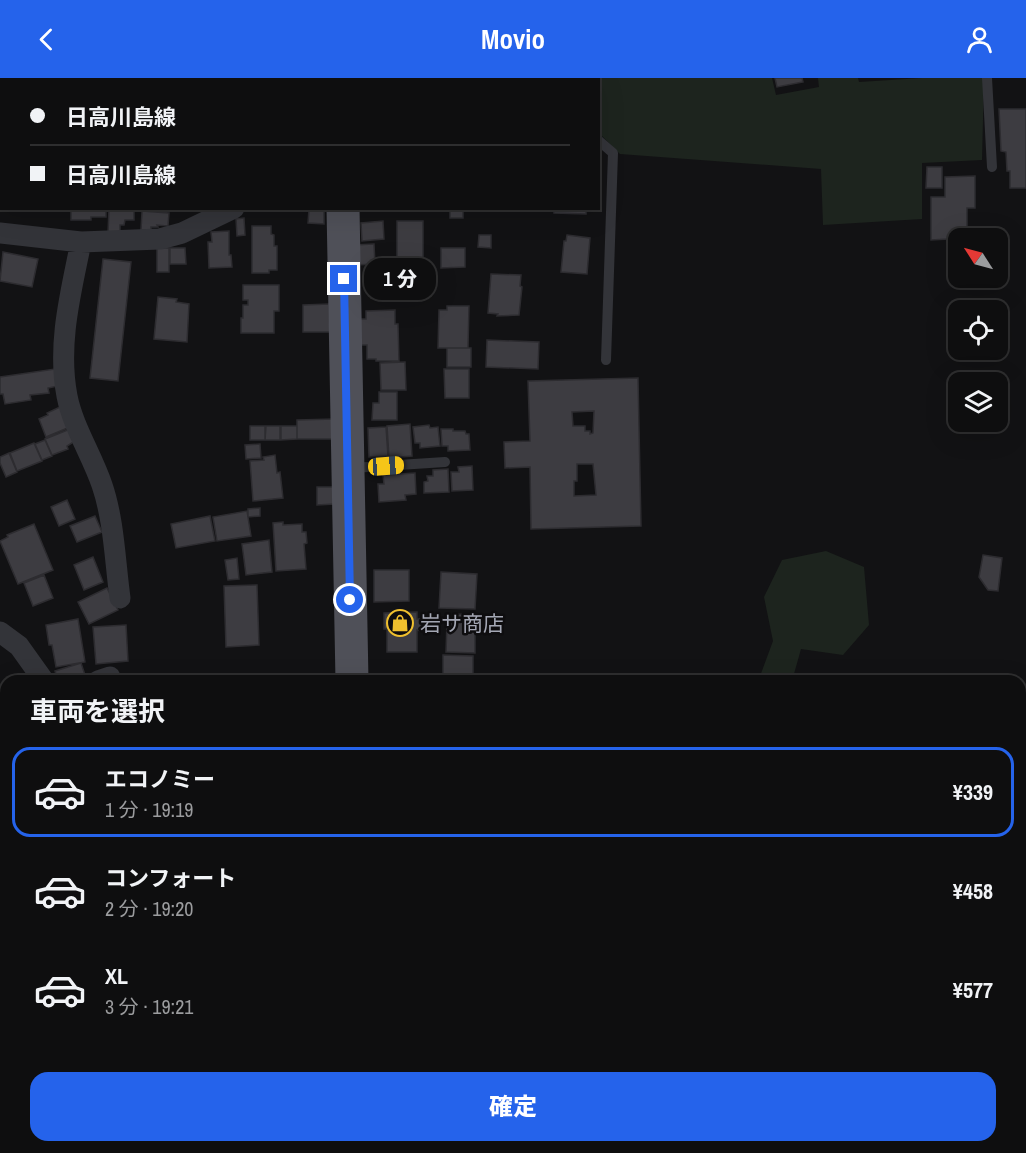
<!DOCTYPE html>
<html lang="ja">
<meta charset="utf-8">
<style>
body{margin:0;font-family:"Archivo Narrow","Noto Sans JP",sans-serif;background:#171718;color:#f1f3f6;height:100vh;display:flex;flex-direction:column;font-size:22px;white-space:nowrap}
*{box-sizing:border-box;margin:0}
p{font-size:20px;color:#9b9c9e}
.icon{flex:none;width:33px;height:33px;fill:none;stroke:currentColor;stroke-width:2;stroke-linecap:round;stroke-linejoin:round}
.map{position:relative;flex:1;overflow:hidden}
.drawer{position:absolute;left:0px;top:597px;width:1026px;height:478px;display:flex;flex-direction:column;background:#0e0e0f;border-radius:18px 18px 0 0;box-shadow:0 6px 24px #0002,0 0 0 2px #2e2e2f}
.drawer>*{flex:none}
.banner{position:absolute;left:0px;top:0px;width:600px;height:132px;box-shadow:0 6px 24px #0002,0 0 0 2px #2e2e2f;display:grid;align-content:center;height:132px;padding:0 30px;background:#0e0e0f}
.needle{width:39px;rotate:306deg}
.tools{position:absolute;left:948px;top:150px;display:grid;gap:12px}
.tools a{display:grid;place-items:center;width:60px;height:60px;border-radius:12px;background:#0e0e0f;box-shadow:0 6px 24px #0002,0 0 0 2px #2e2e2f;font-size:30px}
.end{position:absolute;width:27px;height:27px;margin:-14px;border:8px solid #2563eb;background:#fff;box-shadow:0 0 0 3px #fff}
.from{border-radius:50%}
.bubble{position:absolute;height:42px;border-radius:18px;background:#0e0e0f;box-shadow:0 6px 24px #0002,0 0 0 2px #2e2e2f;font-size:20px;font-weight:800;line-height:42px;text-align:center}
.car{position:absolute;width:18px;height:36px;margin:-18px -9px;border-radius:8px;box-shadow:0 0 4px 2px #0007;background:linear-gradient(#f5c518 24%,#345 0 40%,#f5c518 0 76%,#345 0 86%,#f5c518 0)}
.banner b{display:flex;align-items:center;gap:21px;height:57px;font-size:22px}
.banner b+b{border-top:2px solid #2e2e2f}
.banner i{width:15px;height:15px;background:#f1f3f6}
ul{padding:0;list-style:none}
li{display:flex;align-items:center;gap:18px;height:90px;margin:0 12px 9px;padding:0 18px;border:3px solid transparent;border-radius:18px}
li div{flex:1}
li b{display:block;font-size:22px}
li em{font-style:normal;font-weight:800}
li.current{border-color:#2563eb}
li>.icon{width:54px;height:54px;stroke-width:1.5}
h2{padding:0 30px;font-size:27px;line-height:72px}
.primary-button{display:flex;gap:12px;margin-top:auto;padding:12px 30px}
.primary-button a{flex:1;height:69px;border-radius:18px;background:#2563eb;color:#fff;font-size:24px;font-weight:800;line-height:69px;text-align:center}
header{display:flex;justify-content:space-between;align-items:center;height:78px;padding:0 30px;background:#2563eb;color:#fff;font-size:27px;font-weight:800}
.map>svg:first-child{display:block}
.green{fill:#1d241e}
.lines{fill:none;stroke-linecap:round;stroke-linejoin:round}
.stream{stroke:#293037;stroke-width:6}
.building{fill:#3d3c41;stroke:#2d2c30;stroke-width:1.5;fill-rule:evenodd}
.path{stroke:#393b40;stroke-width:4;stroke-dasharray:3 4.5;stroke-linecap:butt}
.lane{stroke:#333439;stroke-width:10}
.street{stroke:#333439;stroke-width:21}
.primary{stroke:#4f5058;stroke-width:33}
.route{stroke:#2563eb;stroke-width:8}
.labels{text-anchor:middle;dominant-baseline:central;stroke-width:5;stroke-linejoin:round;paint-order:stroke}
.poi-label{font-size:21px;fill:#a4a7b4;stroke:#0e0d0f;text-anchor:start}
</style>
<header><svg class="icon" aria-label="back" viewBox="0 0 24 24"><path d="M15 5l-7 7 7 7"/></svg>Movio<svg class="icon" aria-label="person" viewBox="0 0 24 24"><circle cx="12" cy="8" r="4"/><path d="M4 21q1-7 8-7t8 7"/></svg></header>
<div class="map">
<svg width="1026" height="1075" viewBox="0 0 1026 1075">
<rect width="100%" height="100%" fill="#121214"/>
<!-- green -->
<path class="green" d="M557 0H772L776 17 819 9 818 0H858L859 4 922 0H984L982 82 922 85V141L823 147 821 91 620 76 599 55 598 2Z
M826 473 864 489 869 547 843 577 801 571 792 603H756L759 601 773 563 764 519 782 482Z"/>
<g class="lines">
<!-- stream -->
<path class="stream" d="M1020 927 1026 926"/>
</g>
<!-- building -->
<path class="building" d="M216 0H249V2H217Z
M270 0H293L270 2Z
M394 0H433V2H394Z
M469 0H513L469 2Z
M775 0H802L803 4 777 9Z
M999 31H1026V110H1010V93H1007L1006 74 1001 73Z
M927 89H942V110H926Z
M975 98V130H967V160L931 162V119H945V99Z
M71 130H106V139H91V142H71Z
M109 130H134V142H125L124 147H120V155H108Z
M554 130H586V136L554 135Z
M309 131 324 132V146L308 145Z
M142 133 169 135 168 148 157 147 158 149H151V152H141Z
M450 133H463V140H450Z
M244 140 245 157 237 158 236 141Z
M383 143 384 161 362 163 361 145Z
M397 143H423V188H397Z
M252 148H271V156L274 157V168H277V192H269V195H252Z
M229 153V177H231L232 189 209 190 208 164H212L211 154Z
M479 157H491V170L478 169Z
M567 157 590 160 587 196 561 194 564 163H566Z
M374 166 375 186 355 187 354 167Z
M157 170H169V194H157Z
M170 170H185L186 186H170Z
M441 170H465V189L441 190Z
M3 174 38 181 32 209 0 203Z
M103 181 131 184 118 303 90 300Z
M431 191 432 203H408L407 192Z
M383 192H407L406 221 371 220V209H369V193Z
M491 196 521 197 520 208 522 209 519 237 497 238 498 236 488 235Z
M243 207H279V233H274V255H241V240H243V227H248V222H243Z
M158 219 177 221 176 224 189 226 187 264 154 261Z
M329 226 330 254H303V227Z
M447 228H469L468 270H438L439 232H447Z
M395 232V246H398L399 283H376V281H367V267H359V241H366V233Z
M487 262 539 264 538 291 486 289Z
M447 270H471V289H447Z
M405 284 406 312H381L380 285Z
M55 291 58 308 48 310 49 315 30 317 31 322 5 326 3 316H0V299Z
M444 291H469V320H445Z
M638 300 641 448 531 451 530 389 505 390 504 364 530 363 528 303ZM594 333 593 355 590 356V353H585V348H573L572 334ZM577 386H593L596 417 574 418V403H577Z
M379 314H397V342H372L373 325H379Z
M62 328 70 349 46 359 39 341 48 337 47 335Z
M334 341V361H297V342Z
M410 346 412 378 389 380 387 348Z
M429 347 430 350 438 349 440 368 420 370V365H415L413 349Z
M250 348H265V362H250Z
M266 348H280V362H265Z
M281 348H297V361L281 362Z
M386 349 388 378 369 379 368 350Z
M70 351 75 363 67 368 68 371 52 377 45 361Z
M441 351H453V353H465L466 356H469L470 372 448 373V368H442Z
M45 362 52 378 42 382 35 366Z
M34 365 42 383 17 393 10 375Z
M260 366 261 380 246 381 245 367Z
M9 375 17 394 6 399 0 385V379Z
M275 377 277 395 280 394 283 420 253 423 250 383 264 382 263 379Z
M472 388 473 412 452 413 451 394H459L458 389Z
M448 391 449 414 424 415V404L428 403 427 398H433V392Z
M415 395 416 416 405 417 406 422 379 424 378 406H384L383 397Z
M317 409H334L335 426 317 427Z
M67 422 75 441 59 448 51 429Z
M260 430V438L248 439V431Z
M247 433 251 458 217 463 213 439Z
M95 438 102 454 77 464 70 448Z
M210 438 215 463 176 470 171 446Z
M283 444V447L302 446V454H306L307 465 304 466 306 491 276 493 273 445Z
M34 446 53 492 18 506 0 463 8 459 7 457Z
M269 462 272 494 246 497 242 466Z
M983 477 1002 480 998 513 988 512 979 499Z
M93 479 103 504 84 512 74 487Z
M237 480 239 501 228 502 225 482Z
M374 492H409V523L374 524Z
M441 494 477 496 475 531 439 530Z
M44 497 53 520 33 528 24 505Z
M257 507 259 567 226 569 224 508Z
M107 510 118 532 89 546 78 524Z
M417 534V541H421V553L417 552V574H387V551H384V535Z
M455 536 475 537V575L446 574 447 544H455Z
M78 541 85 584 56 589 52 567H49L46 547Z
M126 547 128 583 96 586 93 549Z
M443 577 473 578V602H443Z
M81 585 85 597 66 603H58L55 593Z
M0 641 6 642V688H0Z
M1023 659H1026V692H1020V669H1023Z
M1020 718 1026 719V749L1020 748Z
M1020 759H1025L1020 795Z
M1020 808 1025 809 1022 839 1020 838Z
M374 1070H400L401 1075H379V1071Z
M482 1070H517L516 1075H482Z
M544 1070H572V1075H544Z"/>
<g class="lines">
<!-- path -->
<path class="path" d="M836 1070 837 1075"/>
<!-- lane -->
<path class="lane" d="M549 0V2
M987 0 992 89
M598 62 613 75 606 282
M352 390 445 384"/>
<!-- street -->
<path class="street" d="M0 155 81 164 160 161 182 155 234 130
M81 164C71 214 57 266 67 318 73 349 92 377 102 407 114 442 115 483 120 520
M0 554 19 568 44 603
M98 603 110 599
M1020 647 1026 648
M0 834H6
M1020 940 1026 939
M528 1070 529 1075
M253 1075 254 1070"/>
<!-- primary -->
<path class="primary" d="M333 0V2
M343 130 352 603
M456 1070 458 1075"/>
</g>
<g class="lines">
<!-- route -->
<path class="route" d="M344 201 350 522"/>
</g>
<!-- icons -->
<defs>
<symbol id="shop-ring" viewBox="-11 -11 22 22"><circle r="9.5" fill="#0e0d0f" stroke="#f0c02e" stroke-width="1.5"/><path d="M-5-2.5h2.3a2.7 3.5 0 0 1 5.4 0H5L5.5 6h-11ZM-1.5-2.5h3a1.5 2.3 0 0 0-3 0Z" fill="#f0c02e"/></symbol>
</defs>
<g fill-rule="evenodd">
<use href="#shop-ring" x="385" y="530" width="30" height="30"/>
</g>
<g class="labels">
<!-- poi labels -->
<g class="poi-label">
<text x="420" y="545">岩サ商店</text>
</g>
</g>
</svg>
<div class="tools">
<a><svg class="needle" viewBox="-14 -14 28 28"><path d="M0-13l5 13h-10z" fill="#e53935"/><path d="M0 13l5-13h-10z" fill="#9b9c9e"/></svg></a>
<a><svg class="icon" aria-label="locate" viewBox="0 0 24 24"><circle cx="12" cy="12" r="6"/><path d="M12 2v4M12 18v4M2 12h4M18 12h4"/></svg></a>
<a><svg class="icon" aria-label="layers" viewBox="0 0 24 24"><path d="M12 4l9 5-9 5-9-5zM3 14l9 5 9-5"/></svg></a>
</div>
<i class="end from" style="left:350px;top:522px"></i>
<i class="end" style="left:344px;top:201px"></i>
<div class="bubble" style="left:364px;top:180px;width:72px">1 分</div>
<i class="car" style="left:386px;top:388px;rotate:86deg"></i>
<div class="banner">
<b><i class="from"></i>日高川島線</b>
<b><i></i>日高川島線</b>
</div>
<section class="drawer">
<h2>車両を選択</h2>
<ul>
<li class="current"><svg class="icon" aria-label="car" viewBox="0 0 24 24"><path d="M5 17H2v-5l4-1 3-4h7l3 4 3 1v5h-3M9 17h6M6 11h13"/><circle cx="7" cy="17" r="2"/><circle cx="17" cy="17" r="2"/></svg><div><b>エコノミー</b><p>1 分 · 19:19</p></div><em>¥339</em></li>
<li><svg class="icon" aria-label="car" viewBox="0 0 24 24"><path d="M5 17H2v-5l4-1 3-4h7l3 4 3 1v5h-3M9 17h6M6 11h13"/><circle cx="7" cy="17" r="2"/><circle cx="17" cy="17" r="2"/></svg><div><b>コンフォート</b><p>2 分 · 19:20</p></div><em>¥458</em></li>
<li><svg class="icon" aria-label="car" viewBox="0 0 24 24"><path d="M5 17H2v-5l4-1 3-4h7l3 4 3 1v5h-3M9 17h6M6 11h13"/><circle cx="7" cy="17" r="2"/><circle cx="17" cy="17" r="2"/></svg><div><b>XL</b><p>3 分 · 19:21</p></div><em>¥577</em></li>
</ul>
<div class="primary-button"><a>確定</a></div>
</section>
</div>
